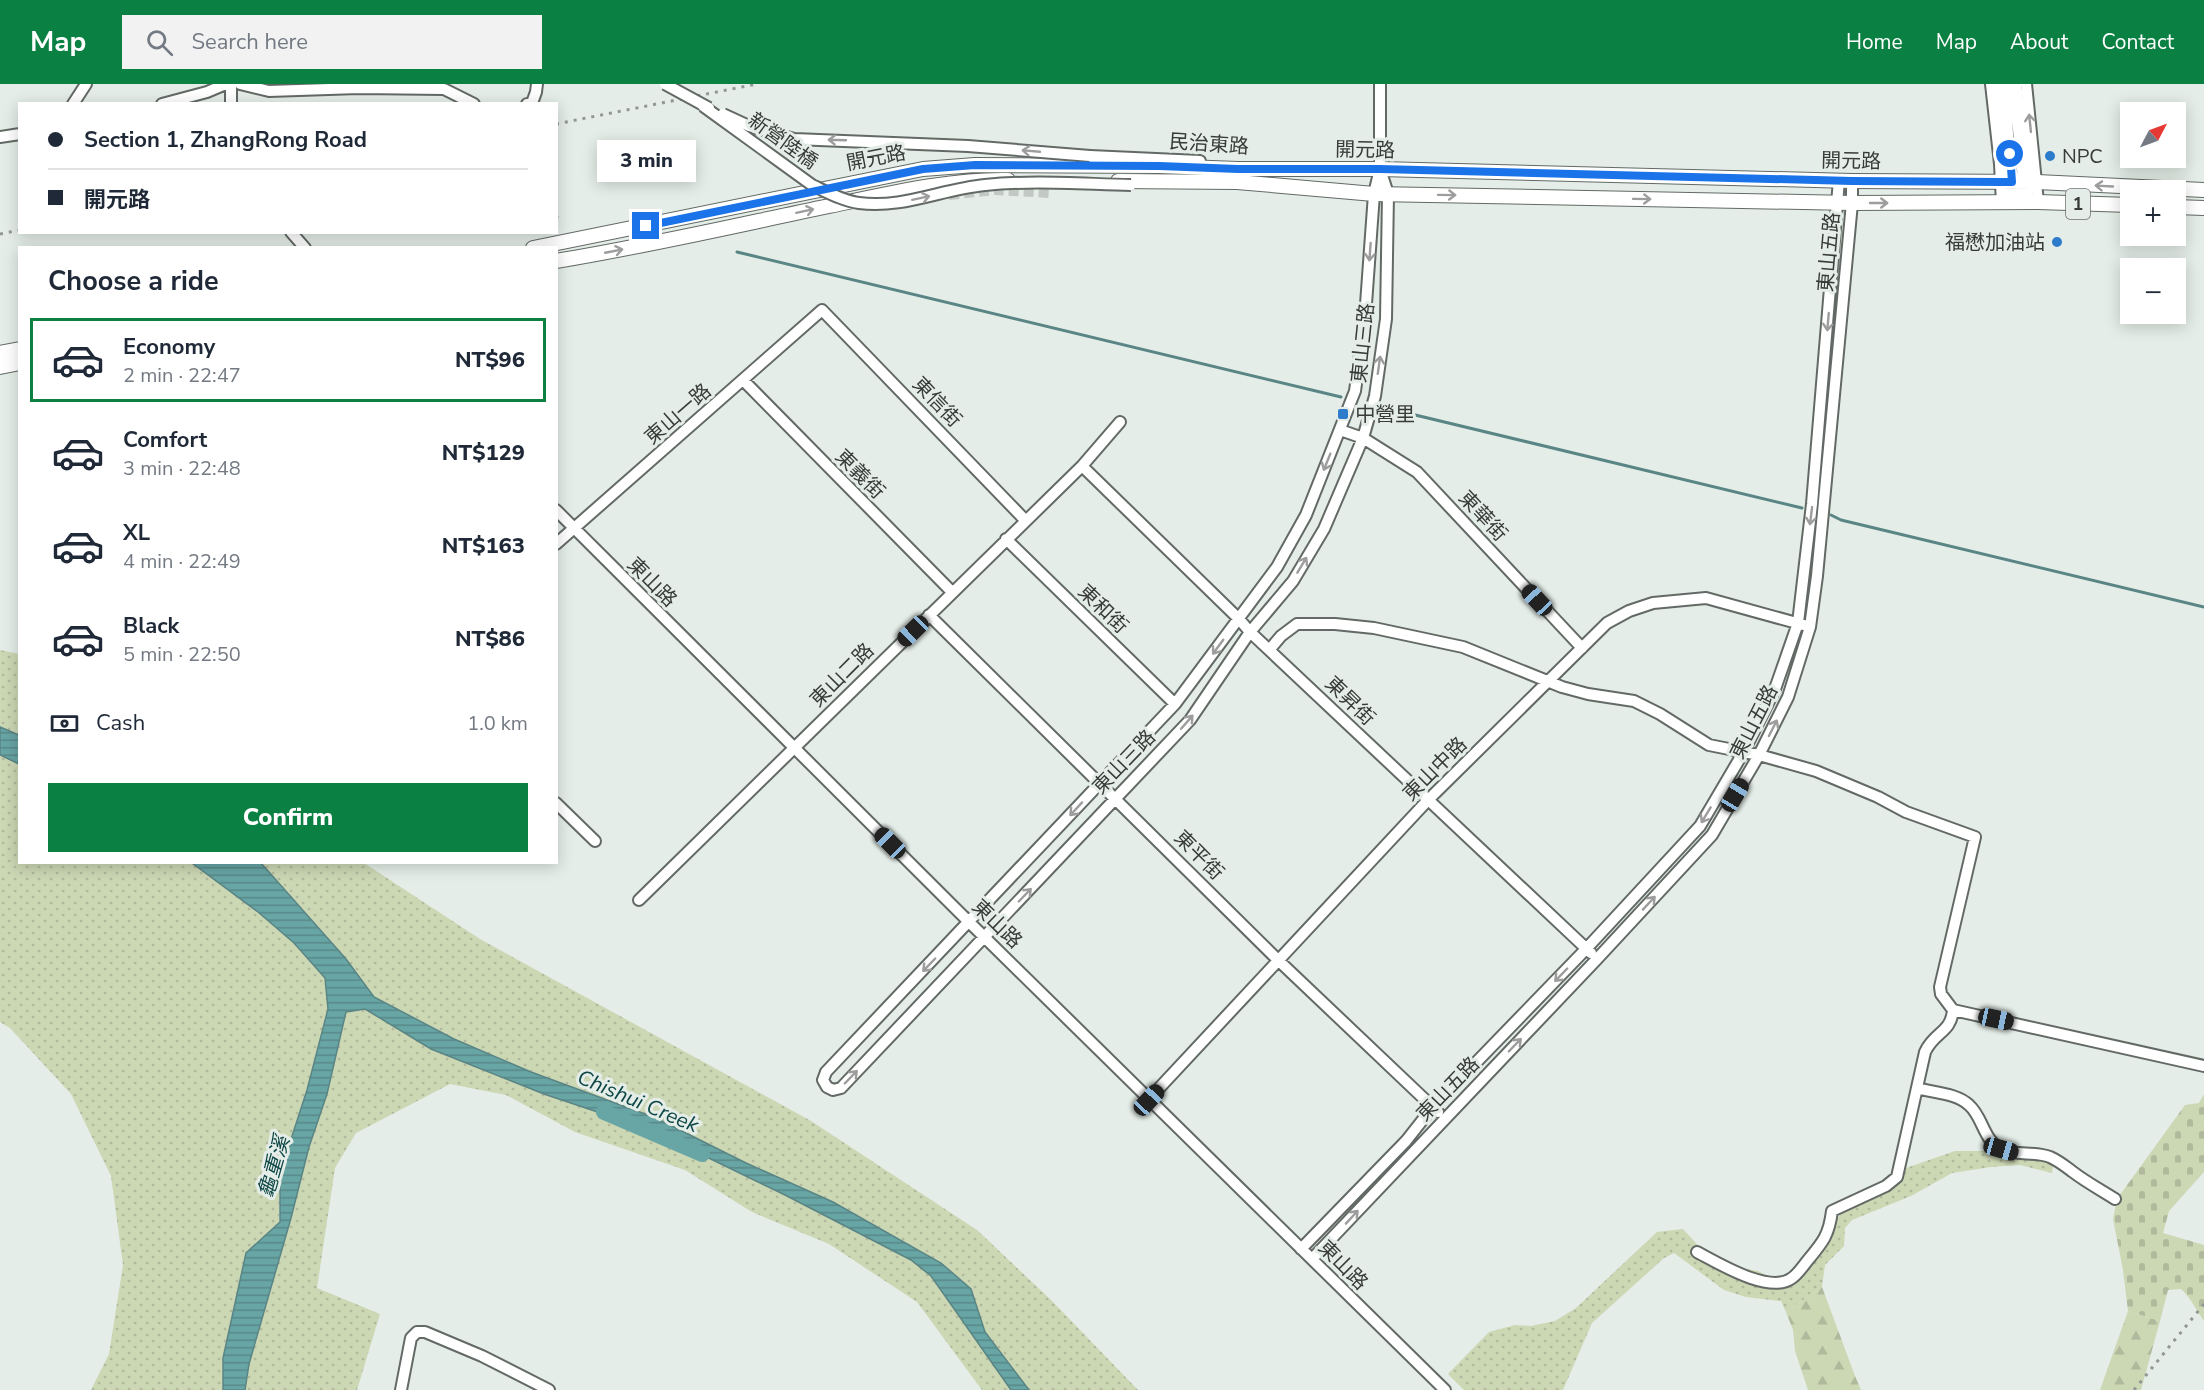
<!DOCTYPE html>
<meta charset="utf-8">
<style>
body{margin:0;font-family:"Nunito Sans","Noto Sans TC",sans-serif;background:#f2f2f3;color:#1f2937;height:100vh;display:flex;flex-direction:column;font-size:22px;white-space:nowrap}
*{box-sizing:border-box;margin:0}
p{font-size:20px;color:#747a83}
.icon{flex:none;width:33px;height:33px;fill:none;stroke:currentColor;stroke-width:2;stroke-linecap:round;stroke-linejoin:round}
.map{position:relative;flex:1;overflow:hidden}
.details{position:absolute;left:18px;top:162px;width:540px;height:618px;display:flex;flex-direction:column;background:#fff;border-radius:0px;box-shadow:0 3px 15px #0003}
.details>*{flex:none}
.banner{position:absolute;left:18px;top:18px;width:540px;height:132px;border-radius:0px;box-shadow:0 3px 15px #0003;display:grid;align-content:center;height:132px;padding:0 30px;background:#fff}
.needle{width:39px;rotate:49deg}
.controls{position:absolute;left:2120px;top:18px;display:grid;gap:12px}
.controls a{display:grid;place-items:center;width:66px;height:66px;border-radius:0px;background:#fff;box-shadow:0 3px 15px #0003;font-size:30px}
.end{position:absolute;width:27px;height:27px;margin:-14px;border:8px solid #1a73e8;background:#fff;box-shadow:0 0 0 3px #fff}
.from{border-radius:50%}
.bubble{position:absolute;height:42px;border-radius:0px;background:#fff;box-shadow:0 3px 15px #0003;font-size:20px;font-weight:800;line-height:42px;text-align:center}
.car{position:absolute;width:18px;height:36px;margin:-18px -9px;border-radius:8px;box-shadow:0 0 4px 2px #0007;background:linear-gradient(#222 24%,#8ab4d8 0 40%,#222 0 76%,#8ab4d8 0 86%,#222 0)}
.banner b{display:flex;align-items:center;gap:21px;height:57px;font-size:22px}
.banner b+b{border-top:2px solid #e0e1e3}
.banner i{width:15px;height:15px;background:#1f2937}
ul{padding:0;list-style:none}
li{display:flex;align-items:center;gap:18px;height:84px;margin:0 12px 9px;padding:0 18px;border:3px solid transparent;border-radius:0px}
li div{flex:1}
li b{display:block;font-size:22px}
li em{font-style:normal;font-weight:800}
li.current{border-color:#0b8043}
li>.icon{width:54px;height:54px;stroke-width:1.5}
h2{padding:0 30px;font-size:27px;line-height:72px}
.pay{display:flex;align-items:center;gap:15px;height:66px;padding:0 30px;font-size:22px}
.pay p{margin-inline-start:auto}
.primary-button{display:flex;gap:12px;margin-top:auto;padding:12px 30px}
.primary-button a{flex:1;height:69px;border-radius:0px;background:#0b8043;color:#fff;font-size:24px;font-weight:800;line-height:69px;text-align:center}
header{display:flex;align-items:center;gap:36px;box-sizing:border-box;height:84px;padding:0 30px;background:#0b8043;color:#fff}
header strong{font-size:28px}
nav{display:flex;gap:33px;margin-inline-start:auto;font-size:21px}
.search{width:420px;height:54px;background:#f2f2f3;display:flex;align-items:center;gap:15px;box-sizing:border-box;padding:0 21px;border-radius:0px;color:#747a83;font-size:22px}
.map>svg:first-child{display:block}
.grass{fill:url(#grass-dots)}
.forest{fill:url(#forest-firs)}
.cemetery{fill:url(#cemetery-stones)}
.water{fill:url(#water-rules);stroke:#5a8585;stroke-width:1.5}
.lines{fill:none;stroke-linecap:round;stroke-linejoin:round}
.stream{stroke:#5a8585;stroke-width:3}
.river{stroke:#68a5a5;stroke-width:16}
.minor-tunnel{stroke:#c2c9c4;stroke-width:10;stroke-dasharray:10 5;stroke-linecap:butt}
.minor-casing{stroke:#636a65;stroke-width:14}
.major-casing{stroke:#636a65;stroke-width:16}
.minor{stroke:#fff;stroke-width:10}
.major{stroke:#fff;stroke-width:14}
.rail{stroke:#919793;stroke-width:3;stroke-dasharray:3 6;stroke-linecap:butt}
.minor-bridge-casing{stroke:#636a65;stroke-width:14;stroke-linecap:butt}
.minor-bridge{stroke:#fff;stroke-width:10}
.oneway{stroke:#9c9d9c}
.route{stroke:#1a73e8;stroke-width:8}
.poi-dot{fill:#2d7bcb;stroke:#e4ede7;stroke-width:2}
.labels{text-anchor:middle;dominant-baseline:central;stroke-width:6;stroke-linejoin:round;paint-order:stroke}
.shield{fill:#e4ede7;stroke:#6c706d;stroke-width:1.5}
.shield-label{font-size:18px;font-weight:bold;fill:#383b39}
.street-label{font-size:20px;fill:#383b39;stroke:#e4ede7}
.poi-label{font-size:20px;fill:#383b39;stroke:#e4ede7;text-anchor:start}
.water-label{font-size:21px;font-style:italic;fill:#0d4646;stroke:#e4ede7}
</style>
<header>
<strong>Map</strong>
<div class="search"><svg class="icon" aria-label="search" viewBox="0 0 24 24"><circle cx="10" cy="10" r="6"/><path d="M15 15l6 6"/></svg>Search here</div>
<nav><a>Home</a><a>Map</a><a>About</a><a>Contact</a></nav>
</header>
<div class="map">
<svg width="2204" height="1306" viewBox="0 0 2204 1306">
<defs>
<pattern id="grass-dots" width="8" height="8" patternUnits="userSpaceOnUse" patternTransform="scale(1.5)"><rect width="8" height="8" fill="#ccd7b4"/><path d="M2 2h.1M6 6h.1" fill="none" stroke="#b0b99c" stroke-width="1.8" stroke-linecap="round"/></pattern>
<pattern id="forest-firs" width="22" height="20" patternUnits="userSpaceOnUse" patternTransform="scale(1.5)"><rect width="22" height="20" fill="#ccd7b4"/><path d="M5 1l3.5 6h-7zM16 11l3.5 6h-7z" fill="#b0b99c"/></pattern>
<pattern id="cemetery-stones" width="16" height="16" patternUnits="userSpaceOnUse" patternTransform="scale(1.5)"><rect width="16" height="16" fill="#ccd7b4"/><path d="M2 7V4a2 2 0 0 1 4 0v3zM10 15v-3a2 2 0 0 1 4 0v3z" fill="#b0b99c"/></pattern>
<pattern id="water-rules" width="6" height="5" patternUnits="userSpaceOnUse" patternTransform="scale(1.5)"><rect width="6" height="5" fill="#68a5a5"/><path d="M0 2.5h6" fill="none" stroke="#578887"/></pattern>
</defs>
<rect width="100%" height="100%" fill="#e4ede7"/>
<!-- grass -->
<path class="grass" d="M0 566 19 570V651L0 643Z
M0 671 19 680 20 778 192 779 258 828 294 859 325 894 328 925 307 1006 280 1089 279 1139 246 1169 223 1274V1306H91L109 1270 123 1181 111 1092 71 1010 10 944 0 938Z
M261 779H364L480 855 811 1037 977 1146 1052 1217 1138 1306H1029L985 1248 971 1205 941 1179 833 1118 746 1079 454 955 374 913 346 875Z
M364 925 431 965 544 1010 651 1046 785 1111 911 1176 931 1192 1011 1306H982L917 1218 829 1160 752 1128 685 1086 575 1048 506 1011 450 1000 356 1049 335 1084 317 1204 380 1230 357 1306H245L249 1280 291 1134 309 1063 327 1010 346 928Z
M2009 1063 2055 1070 2052 1089 2020 1081 1991 1083 1952 1089 1911 1112 1852 1136 1845 1144 1844 1162 1825 1181 1822 1203 1786 1228 1781 1217 1746 1213 1724 1206 1674 1169 1664 1174 1592 1239 1563 1306H1464L1448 1290 1489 1248 1515 1241 1531 1242 1555 1237 1576 1224 1657 1148 1683 1145 1706 1170 1722 1181 1758 1187 1777 1197 1794 1190 1823 1151 1857 1112 1906 1084 1955 1067H1994Z"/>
<!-- forest -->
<path class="forest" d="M1822 1203 1855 1292 1861 1306H1808L1795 1267 1793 1246 1786 1228Z
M2128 1227 2160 1237 2141 1306H2100Z"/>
<!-- cemetery -->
<path class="cemetery" d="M2204 1010V1088L2169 1127 2163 1149 2204 1161V1237C2196 1226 2191 1214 2181 1205L2168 1206 2160 1237 2128 1227 2123 1186 2113 1135 2117 1115 2185 1021 2199 1019Z"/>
<!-- water -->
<path class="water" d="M0 643 19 651V680L0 671Z
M192 779H261L346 875 374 913 454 955 531 988 656 1034 746 1079 833 1118 941 1179 971 1205 985 1248 1029 1306H1011L931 1192 911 1176 785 1111 651 1046 544 1010 431 965 365 925 346 928 327 1010 309 1063 291 1134 249 1280 245 1306H223V1274L246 1169 280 1138V1089L307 1006 328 925 325 894 294 859 258 828Z"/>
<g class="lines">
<!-- stream -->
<path class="stream" d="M556 133H557
M737 168 1341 313
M1382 323 1802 424
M1831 431 1841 436 2204 523"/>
<!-- river -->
<path class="river" d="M604 1028 702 1070"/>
<!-- minor-tunnel -->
<path class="minor-tunnel" d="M949 111 995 106 1050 109"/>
<defs>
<path id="minor" d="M240 0 269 7 359 4 444 5 474 20
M1991 0 2000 80 2002 119
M2026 0 2038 118
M73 20 86 0
M162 20 207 8 226 0
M231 20V0
M527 20 532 19 536 8 537 0
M0 53 20 50
M1090 72 1200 77
M1380 85 1388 110 1386 235 1375 312 1363 354 1324 445 1293 497 1250 548 1190 636 841 1004 833 1006 827 1003 823 996 826 988 1175 620 1277 483 1306 431 1355 307 1365 234 1374 110 1380 85V0
M291 148 305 164
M743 296 952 508
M1340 346 1363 354 1417 388 1582 564
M1082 382 1239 535 1250 548 1591 869
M556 426 970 839 1445 1306
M1006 455 1175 620
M556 460 822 226 1025 436
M929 531 1279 877 1438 1028
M1270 565 1281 552 1297 540H1335L1374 544 1463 563 1562 603 1588 610 1634 617 1660 630 1709 661 1759 671 1816 687 1878 713 1906 728 1975 753 1940 903 1941 910 1953 926 2204 982
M556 719 595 757
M639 816 1082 382 1120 338
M1917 1004C1934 1009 1956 1009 1969 1021 1983 1033 1983 1056 2001 1065 2016 1072 2034 1067 2050 1073 2059 1077 2065 1082 2073 1088 2086 1098 2101 1106 2115 1115
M1149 1015 1428 716 1607 539 1629 527 1653 519 1706 514 1804 541
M1301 1165 1406 1057 1432 1024 1586 865 1700 742 1743 669 1775 605 1798 539 1812 420 1839 96
M1697 1168C1718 1179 1770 1211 1792 1194 1798 1190 1803 1182 1808 1176 1823 1158 1829 1151 1832 1127L1886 1102 1897 1093 1925 968C1934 948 1951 949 1953 926
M1312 1175 1597 875 1712 751 1759 671 1788 613 1810 543 1817 492 1852 119V97
M401 1306 411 1254 417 1248H425L482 1272 549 1306"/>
<path id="major" d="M2001 0 2013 118
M2014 0 2023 68 2026 118
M1118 97 1237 98 1374 110 1852 119 2038 118 2130 121
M2175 123 2204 124
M533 164 923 85 975 81 1159 82 1238 85H1380L1852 97 2037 98 2204 106
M556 177C648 162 738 141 829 122 888 110 947 95 1008 96
M0 269 20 265
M0 283 20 279"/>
</defs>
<!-- minor casing -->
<use href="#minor" class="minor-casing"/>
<!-- major casing -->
<use href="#major" class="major-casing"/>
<!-- minor -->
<use href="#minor" class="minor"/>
<!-- major -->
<use href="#major" class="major"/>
<!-- rail -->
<path class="rail" d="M556 40 757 0
M0 150 20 146
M2134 1306 2204 1220"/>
<defs>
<path id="minor-bridge" d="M665 0 709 24
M703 22 812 101C827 108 843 117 859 119 902 125 942 105 985 101 1033 96 1082 100 1131 101
M723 30 749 42 794 55 968 62 1090 72"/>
</defs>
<!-- minor-bridge casing -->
<use href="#minor-bridge" class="minor-bridge-casing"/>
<!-- minor-bridge -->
<use href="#minor-bridge" class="minor-bridge"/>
</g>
<!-- one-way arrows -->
<defs><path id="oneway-shaft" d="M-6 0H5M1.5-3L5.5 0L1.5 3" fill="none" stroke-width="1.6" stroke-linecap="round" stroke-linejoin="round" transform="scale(1.5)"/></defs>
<g class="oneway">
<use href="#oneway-shaft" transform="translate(2030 39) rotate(-96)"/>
<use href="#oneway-shaft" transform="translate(837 56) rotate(-178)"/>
<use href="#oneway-shaft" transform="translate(1031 67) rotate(-175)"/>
<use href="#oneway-shaft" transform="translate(2104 102) rotate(-177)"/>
<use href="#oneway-shaft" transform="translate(1447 111) rotate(1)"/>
<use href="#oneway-shaft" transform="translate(921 114) rotate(-12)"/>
<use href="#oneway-shaft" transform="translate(1642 115) rotate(1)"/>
<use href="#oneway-shaft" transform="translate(1879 119)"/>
<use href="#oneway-shaft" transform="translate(805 127) rotate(-12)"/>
<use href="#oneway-shaft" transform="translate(614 167) rotate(-11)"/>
<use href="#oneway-shaft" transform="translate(1370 168) rotate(94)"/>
<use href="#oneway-shaft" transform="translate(1828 238) rotate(95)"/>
<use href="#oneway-shaft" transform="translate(1379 281) rotate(-82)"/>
<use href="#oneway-shaft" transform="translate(1327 378) rotate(112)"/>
<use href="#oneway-shaft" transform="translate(1811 432) rotate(97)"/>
<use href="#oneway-shaft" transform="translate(1302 481) rotate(-59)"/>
<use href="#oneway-shaft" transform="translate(1218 563) rotate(126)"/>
<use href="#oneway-shaft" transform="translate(1187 638) rotate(-49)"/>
<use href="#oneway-shaft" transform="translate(1773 644) rotate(-63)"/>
<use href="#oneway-shaft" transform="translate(1076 725) rotate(133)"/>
<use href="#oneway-shaft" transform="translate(1706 731) rotate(121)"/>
<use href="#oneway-shaft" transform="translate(1025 811) rotate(-46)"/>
<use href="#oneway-shaft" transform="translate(1649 819) rotate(-47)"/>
<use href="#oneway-shaft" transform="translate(929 881) rotate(134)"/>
<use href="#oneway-shaft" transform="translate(1561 891) rotate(134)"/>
<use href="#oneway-shaft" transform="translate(1515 961) rotate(-46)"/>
<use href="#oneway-shaft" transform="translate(851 993) rotate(-46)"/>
<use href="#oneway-shaft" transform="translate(1352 1133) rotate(-47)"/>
</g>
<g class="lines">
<!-- route -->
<path class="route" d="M646 142 923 85 975 81 1159 82 1238 85H1380L1852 97 2001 98H2012L2010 70"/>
</g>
<!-- markers -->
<g class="poi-dot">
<circle cx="2050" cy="72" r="6"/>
<circle cx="2057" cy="158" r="6"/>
<rect x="1337" y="324" width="12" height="12" rx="3"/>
</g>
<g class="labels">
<!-- shield labels -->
<rect class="shield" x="2066" y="105" width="24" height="30" rx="4.5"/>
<g class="shield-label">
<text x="2078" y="120">1</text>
</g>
<!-- street labels -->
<g class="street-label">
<text transform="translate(783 57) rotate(36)">新營陸橋</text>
<text transform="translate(1209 60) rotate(4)">民治東路</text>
<text transform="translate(1365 66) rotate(1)">開元路</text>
<text transform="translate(876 74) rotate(-11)">開元路</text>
<text transform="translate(1851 77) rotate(1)">開元路</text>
<text transform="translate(1829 168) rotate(-85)">東山五路</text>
<text transform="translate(1363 259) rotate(-84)">東山三路</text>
<text transform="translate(937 318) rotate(46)">東信街</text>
<text transform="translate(678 330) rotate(-41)">東山一路</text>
<text transform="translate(860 390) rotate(45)">東義街</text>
<text transform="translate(1483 432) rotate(47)">東華街</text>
<text transform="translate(652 498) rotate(45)">東山路</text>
<text transform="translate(1103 525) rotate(44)">東和街</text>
<text transform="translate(842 591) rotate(-45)">東山二路</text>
<text transform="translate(1350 617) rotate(44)">東昇街</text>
<text transform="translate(1754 638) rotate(-63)">東山五路</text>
<text transform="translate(1124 678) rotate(-46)">東山三路</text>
<text transform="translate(1435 685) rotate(-45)">東山中路</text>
<text transform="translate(1199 771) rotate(45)">東平街</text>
<text transform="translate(997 840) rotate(44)">東山路</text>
<text transform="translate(1448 1005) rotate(-46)">東山五路</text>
<text transform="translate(1343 1181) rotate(45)">東山路</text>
</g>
<!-- poi labels -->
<g class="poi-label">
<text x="2062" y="72">NPC</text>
<text x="2045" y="158" text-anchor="end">福懋加油站</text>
<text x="1355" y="330">中營里</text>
</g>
<!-- water labels -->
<g class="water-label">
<text transform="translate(638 1017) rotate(23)">Chishui Creek</text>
<text transform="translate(274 1083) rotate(-74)">龜重溪</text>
</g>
</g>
</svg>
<div class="controls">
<a><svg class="needle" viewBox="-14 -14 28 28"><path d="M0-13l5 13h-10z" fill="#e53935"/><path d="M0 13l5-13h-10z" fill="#747a83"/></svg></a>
<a>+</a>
<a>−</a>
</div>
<i class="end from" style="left:2010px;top:70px"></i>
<i class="end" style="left:646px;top:142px"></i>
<div class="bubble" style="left:597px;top:56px;width:99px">3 min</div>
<i class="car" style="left:1537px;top:516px;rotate:317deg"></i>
<i class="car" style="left:913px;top:547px;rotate:226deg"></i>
<i class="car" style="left:1735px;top:711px;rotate:31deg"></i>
<i class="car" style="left:890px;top:759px;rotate:315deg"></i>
<i class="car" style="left:1996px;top:935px;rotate:102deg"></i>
<i class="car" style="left:1149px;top:1016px;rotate:43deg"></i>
<i class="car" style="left:2001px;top:1065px;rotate:106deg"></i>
<div class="banner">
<b><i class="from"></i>Section 1, ZhangRong Road</b>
<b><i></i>開元路</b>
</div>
<section class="details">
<h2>Choose a ride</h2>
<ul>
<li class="current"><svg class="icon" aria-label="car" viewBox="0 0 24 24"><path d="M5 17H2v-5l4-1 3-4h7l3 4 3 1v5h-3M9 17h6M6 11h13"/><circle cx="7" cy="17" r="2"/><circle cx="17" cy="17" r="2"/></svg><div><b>Economy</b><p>2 min · 22:47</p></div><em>NT$96</em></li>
<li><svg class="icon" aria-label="car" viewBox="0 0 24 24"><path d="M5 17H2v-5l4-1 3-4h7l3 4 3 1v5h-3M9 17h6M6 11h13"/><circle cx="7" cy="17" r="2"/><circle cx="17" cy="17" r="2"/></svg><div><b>Comfort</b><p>3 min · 22:48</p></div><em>NT$129</em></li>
<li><svg class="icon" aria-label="car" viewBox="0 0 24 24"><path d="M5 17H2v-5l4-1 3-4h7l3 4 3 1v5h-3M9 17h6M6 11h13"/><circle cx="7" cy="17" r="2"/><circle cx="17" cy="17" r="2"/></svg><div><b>XL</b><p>4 min · 22:49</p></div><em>NT$163</em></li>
<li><svg class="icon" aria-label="car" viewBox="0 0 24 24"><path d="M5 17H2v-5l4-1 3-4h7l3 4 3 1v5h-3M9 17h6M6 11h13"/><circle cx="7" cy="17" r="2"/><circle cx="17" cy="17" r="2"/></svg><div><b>Black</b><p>5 min · 22:50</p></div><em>NT$86</em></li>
</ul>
<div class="pay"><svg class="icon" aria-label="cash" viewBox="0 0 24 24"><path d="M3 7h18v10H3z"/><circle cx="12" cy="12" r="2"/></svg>Cash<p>1.0 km</p></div>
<div class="primary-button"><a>Confirm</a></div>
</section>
</div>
